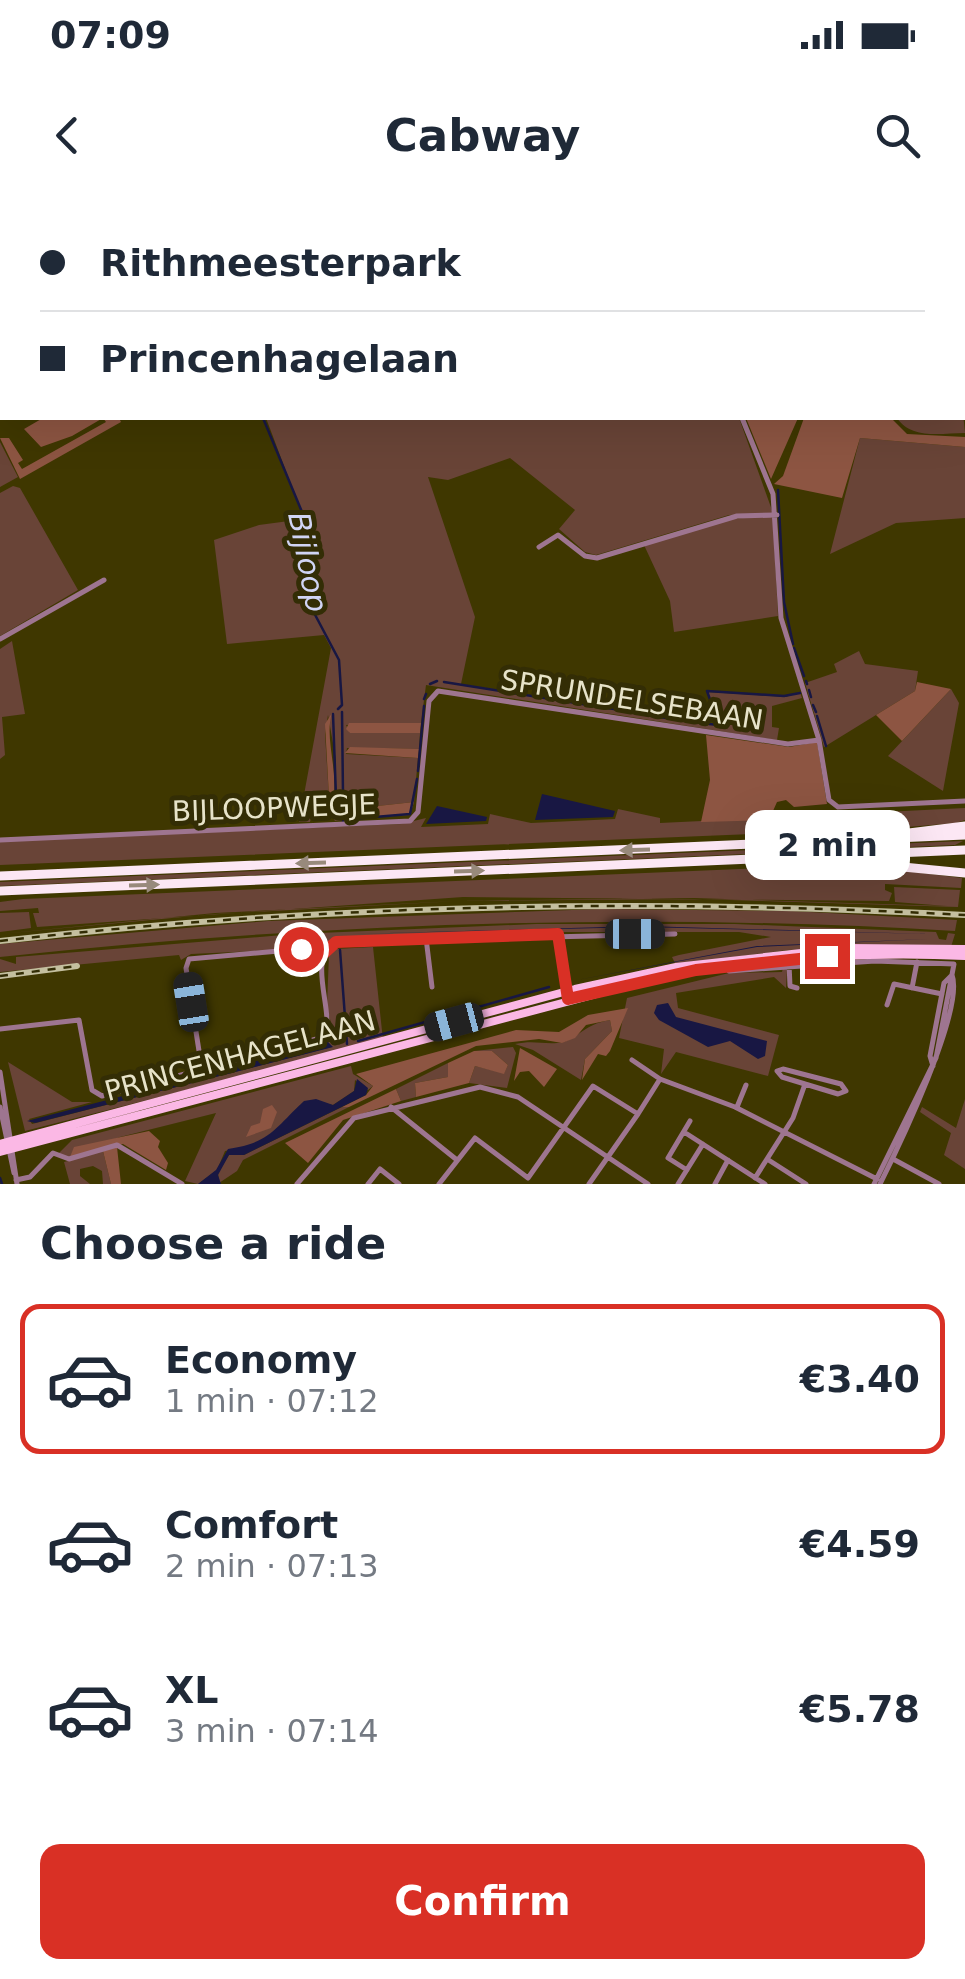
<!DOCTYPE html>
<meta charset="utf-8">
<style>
body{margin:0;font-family:"DejaVu Sans",sans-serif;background:#f2f2f3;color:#1f2937;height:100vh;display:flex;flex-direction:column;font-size:38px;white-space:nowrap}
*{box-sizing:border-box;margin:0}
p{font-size:32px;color:#747a83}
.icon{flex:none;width:55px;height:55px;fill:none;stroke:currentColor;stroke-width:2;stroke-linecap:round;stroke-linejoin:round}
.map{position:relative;height:984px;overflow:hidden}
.panel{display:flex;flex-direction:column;background:#fff;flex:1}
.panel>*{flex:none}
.guide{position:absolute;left:0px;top:0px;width:965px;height:220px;box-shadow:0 10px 40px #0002;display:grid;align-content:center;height:220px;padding:0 40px;background:#fff}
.end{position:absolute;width:45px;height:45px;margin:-22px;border:12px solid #d93025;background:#fff;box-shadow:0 0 0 5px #fff}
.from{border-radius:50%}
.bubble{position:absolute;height:70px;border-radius:20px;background:#fff;box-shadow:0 10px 40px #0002;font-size:32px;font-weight:800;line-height:70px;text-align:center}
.car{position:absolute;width:30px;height:60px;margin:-30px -15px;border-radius:12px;box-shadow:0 0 8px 2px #0007;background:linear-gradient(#222 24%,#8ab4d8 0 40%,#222 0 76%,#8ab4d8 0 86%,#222 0)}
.guide b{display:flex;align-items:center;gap:35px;height:95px;font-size:38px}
.guide b+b{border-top:2px solid #e0e1e3}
.guide i{width:25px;height:25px;background:#1f2937}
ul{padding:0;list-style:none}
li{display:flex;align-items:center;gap:30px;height:150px;margin:0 20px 15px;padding:0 20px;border:5px solid transparent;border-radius:20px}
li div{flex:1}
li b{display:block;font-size:38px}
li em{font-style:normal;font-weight:800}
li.current{border-color:#d93025}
li>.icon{width:90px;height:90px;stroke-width:1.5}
h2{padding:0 40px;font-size:45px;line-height:120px}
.action{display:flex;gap:20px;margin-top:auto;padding:20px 40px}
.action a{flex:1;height:115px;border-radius:20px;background:#d93025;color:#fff;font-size:40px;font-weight:800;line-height:115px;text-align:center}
.status{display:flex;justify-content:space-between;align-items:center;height:70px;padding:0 50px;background:#fff;direction:ltr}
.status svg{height:28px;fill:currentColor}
header{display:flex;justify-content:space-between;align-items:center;height:130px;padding:0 40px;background:#fff;font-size:45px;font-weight:800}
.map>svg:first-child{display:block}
.green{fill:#694437;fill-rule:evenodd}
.forest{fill:#8d5542}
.water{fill:#181743}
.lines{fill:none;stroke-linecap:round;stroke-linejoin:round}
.stream{stroke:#181743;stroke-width:2.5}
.minor{stroke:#9e7590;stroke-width:5}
.major{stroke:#fbb8e5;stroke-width:8}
.highway{stroke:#fce7f4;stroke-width:9}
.rail-casing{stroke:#c4bf9f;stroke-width:6}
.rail{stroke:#332d05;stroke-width:2.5;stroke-dasharray:8;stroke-linecap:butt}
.oneway{fill:#988a7c}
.route{stroke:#d93025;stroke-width:12}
.labels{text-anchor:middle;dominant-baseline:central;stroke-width:10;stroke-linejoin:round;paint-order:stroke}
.street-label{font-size:28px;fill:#e7e3c9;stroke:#332d05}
.water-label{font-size:30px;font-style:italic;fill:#d0d4f4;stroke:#332d05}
</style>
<div class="status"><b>07:09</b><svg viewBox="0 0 49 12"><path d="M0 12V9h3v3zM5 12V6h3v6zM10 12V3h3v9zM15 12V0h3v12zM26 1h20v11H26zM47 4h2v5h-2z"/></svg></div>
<header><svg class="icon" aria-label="back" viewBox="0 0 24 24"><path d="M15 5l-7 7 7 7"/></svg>Cabway<svg class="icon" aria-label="search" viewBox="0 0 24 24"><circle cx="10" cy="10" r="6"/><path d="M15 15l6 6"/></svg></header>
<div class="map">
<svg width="965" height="984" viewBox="0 0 965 984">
<rect width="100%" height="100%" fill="#3f3700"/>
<!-- green -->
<path class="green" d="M290 0H507L291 2Z
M963 213 965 233C941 233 912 240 897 218H962Z
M266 218H739L773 313 729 315 596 355 585 352 559 329 575 310 510 258 448 280 428 277 475 417 461 484 718 525 707 492 786 497 800 492 802 498 772 506V527L779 528 777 540 426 485 421 523 346 525 350 533H420L419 549 347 548 346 554 418 558 414 602 350 609 349 619 335 621 328 611 312 613 310 622H299L331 448 324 435 227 444 214 340 259 325 304 319ZM328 515 336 560 335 594 329 597 325 534Z
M860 238 965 247V318L896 323 830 354Z
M0 242 18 277 0 287Z
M13 286 20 288 78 390 0 436V293Z
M767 316 773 318 778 416 674 432 670 401 644 345 731 319Z
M12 441 25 514 2 517 5 555 0 559V449Z
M859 451 865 464 918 471 915 491 824 547 805 483 837 472 834 464Z
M951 489 959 503 943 591 888 556Z
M965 608V620L956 623 895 628 0 665V641L401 624 426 618 421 627 488 624 490 614 531 623 615 619 618 609 660 618V623Z
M963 641 955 645 0 686V682L112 677Z
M812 666 873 667 962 678 961 688 885 684V690L892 693 889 701 463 697 37 727 33 713H39L38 708 0 711V702L23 699Z
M894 687 960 690 958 707 694 699 458 701 215 714 0 734 215 713 458 701 694 698 947 706 895 702Z
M601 709 791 711 957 720 955 731C636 712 317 723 0 757V744L268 721Z
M29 712 31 728 0 732V713Z
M536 724H735L936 732 939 739 946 740 948 733 955 734 951 747 787 750 676 765 672 757 679 755 771 737 739 732H537L336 740 317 748 191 754 181 760 179 755 0 772V759L16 764V757L283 735 284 742H293L295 734Z
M373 747 383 840 25 931 8 862 72 902H92L29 919 32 924 332 847 328 842 333 832 327 806 329 754 335 749Z
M783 768 787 769 786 788 774 777 676 793 678 808 779 835 768 876 676 852 661 874 664 849 619 838 627 798 729 773 782 772Z
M610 820 612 831 585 859 581 880 533 850 515 844C533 840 540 844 557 843 574 843 583 824 610 820Z
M513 847 516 853 507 888 469 883 475 866 504 873 508 865 492 851H474Z
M448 863V877L415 883 416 897 401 901 396 889Z
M351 866 353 874 373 886 368 890 355 880 354 891 333 905C291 897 304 907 277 932 264 944 241 948 225 951L217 970 198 984 185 981 216 913 120 937 67 958 58 954 72 940Z
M965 899V969L944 955 951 933 920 912 922 907 956 928Z
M342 907H349L243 960 237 971 219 983 218 973 229 955H244Z
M103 951 111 984H103L102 971 93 966 80 969V976L90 984H70L64 962Z"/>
<!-- forest -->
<path class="forest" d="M43 218H119L121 222 20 279 0 238H9L23 260 18 263 22 269 106 222 103 218 72 236 41 247 24 229Z
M746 218H798L771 279Z
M804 218H891L907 234 965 237V247L860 238 842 298 774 284 783 276Z
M917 482 951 489 902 541 876 515 915 491Z
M332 513C324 538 339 572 333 600L329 597 325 524Z
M421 523 420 533H350L346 529 349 523Z
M706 535 789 547 817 542 827 604 794 607 786 600 777 602 769 620 701 622 710 580Z
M350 547 419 549 418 558 345 553Z
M414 602 410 615 349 619 350 609Z
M628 808 610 851 606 856 598 854 582 880 585 859 612 831 610 820 586 825 575 838 562 843 539 839 476 846 349 907H342L366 895 373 886 356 874 516 830 559 832 588 815Z
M520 848 557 869 544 887 529 871 520 872 514 881Z
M474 851H492L508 865 504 874 475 866 469 883 416 897 415 883 448 877V863Z
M396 889 401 901 343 920 308 963 285 943Z
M272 905 277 912 271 928 246 937 251 926 260 923 263 909Z
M149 931 160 941 158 947 168 963 166 970 123 944 70 957 74 947Z
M117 947 121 984H111L103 951Z"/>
<!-- water -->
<path class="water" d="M542 594 615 611 613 617 535 620Z
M437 606 487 617 486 621 426 624Z
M642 726 930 734 642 727 352 734Z
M928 739 757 747 577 780 757 746Z
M668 803 676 817 767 841 765 856 758 859 730 841 708 847 659 820 654 813 657 805Z
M328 842 333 847 35 923 27 921Z
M357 879 368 888 366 895 244 955H229L218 975 221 984H198L216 970 228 949C270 943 275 928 304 901L316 899 333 905 354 891Z"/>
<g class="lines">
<!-- stream -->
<path class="stream" d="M186 0V2
M202 0V2
M263 218 307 324 312 409 339 460 342 505 338 509
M778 290 784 402 793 444
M794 448 804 476
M806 481 807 484
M444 482 639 513
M430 484 437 481
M809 490 811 497
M424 499 426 494
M813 505 816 512
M342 512 343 594
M333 514 336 597 343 606V621
M646 515 701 523
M817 516 826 546
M709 524 719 525 707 491 784 496 800 493
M418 571 424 506
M351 619 410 614 417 579
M340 750 347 844
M358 841 549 787
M0 978 2 984"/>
<!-- minor -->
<path class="minor" d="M698 0V2
M742 218 773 294 781 418 819 540 829 600 838 607 965 601
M539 347 558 335 585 356 597 358 737 316 777 315
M0 439 104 380
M0 640 410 621 418 612 429 501 438 491 788 544 819 540
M558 735 566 791
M426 738 432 787
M789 764 790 786 797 788
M729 771 875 761 954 764 936 858 874 984
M912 788 917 762
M887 805 894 784 942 794
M0 829 79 820 92 890 102 896 324 837C336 813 306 762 334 742L675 734
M632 860 660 879 735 907 877 979
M933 866 930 856 944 783 952 775
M202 870 186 768 189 759 301 749 324 753
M0 872 17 984
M0 907 14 973
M391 907 457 960
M737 907 746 885
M684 932 765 984
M767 959 806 984
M893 959 939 984
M687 970 668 958 690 921
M755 978 793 918 805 884 838 894 846 891 841 884 783 869 777 871 782 877 805 884
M16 980 30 977 53 953 69 959 117 945 182 984
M297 984 354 918 480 887 518 897 648 984
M368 984 380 969 399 984
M439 984 475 938 528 978 593 886 638 914 660 879
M589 984 638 914
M678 984 703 944
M715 984 728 960
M880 984C898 948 965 809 952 775"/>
<!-- major -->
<path class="major" d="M0 944 575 789 676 767 846 748 965 749
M0 952 672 774C770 758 866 751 965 756"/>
<!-- highway -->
<path class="highway" d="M909 633 965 626
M831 660 965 673
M0 676 965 635
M0 691 965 650"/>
<defs>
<path id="rail" d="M0 741C320 704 643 698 965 715
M0 776 77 766"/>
</defs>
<!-- rail casing -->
<use href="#rail" class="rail-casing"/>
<!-- rail -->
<use href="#rail" class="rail"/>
</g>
<!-- one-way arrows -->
<defs><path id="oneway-solid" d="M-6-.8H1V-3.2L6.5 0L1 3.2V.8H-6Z" transform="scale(2.5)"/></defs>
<g class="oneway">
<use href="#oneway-solid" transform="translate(635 650) rotate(178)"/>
<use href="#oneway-solid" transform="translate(311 663) rotate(178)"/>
<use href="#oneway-solid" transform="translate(469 671) rotate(-2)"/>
<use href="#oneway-solid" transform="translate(144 685) rotate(-2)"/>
</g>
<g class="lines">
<!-- route -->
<path class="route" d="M301 749 324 753 336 742 558 734 568 799 696 770 827 756"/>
</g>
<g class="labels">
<!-- street labels -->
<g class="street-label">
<text transform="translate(632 500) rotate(9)">SPRUNDELSEBAAN</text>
<text transform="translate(274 608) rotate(-2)">BIJLOOPWEGJE</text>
<text transform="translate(240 856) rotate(-15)">PRINCENHAGELAAN</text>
</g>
<!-- water labels -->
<g class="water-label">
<text transform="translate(308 362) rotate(79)">Bijloop</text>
</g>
</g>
</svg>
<i class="end from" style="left:301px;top:749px"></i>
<i class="end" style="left:827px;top:756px"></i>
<div class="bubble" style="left:745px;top:610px;width:165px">2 min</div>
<i class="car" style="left:635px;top:734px;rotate:90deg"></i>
<i class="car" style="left:191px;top:802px;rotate:351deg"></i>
<i class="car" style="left:454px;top:822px;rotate:255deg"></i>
<div class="guide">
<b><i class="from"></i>Rithmeesterpark</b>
<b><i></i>Princenhagelaan</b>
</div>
</div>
<section class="panel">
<h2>Choose a ride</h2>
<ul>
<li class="current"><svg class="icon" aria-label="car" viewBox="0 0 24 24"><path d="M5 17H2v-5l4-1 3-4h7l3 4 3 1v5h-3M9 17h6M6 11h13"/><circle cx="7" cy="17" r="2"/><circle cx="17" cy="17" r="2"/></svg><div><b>Economy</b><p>1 min · 07:12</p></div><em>€3.40</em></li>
<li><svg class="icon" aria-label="car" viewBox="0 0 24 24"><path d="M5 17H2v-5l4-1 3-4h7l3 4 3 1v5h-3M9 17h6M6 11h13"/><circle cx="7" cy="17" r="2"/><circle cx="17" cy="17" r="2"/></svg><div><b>Comfort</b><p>2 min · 07:13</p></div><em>€4.59</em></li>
<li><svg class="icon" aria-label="car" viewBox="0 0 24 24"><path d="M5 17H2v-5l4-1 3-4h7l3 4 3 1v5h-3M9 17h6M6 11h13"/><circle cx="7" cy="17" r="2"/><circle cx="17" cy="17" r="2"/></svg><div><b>XL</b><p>3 min · 07:14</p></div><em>€5.78</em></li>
</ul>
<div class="action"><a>Confirm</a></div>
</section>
